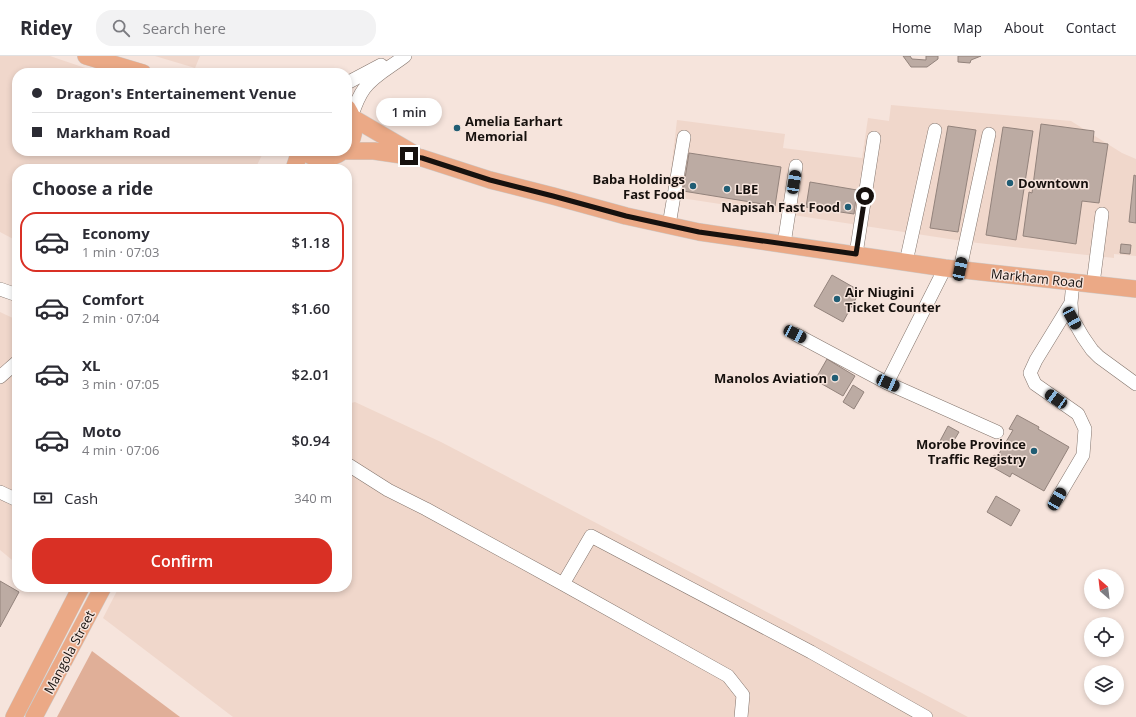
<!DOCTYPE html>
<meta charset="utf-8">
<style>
body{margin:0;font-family:"Open Sans",sans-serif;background:#f2f2f3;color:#2b2b33;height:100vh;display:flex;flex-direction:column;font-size:15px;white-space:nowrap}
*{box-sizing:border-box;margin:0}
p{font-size:13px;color:#7c7c81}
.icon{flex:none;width:22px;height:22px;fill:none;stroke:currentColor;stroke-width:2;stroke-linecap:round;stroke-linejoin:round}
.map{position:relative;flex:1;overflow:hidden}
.sheet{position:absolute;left:12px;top:108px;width:340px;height:428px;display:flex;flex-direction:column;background:#fff;border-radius:16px;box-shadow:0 2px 6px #0003}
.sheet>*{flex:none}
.guide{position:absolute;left:12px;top:12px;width:340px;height:88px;border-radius:16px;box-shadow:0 2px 6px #0003;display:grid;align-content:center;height:88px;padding:0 20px;background:#fff}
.needle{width:26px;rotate:332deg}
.controls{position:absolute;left:1084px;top:513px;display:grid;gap:8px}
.controls a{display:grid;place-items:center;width:40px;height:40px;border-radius:50%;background:#fff;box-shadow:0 2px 6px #0003;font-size:20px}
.end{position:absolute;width:18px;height:18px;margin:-9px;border:5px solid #17110e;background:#fff;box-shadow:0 0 0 2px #fff}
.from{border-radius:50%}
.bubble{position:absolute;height:28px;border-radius:14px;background:#fff;box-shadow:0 2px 6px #0003;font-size:13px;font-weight:600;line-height:28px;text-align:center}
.car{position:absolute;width:12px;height:24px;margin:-12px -6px;border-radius:5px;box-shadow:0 0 3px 1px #0007;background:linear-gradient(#222 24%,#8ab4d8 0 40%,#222 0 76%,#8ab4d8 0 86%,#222 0)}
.guide b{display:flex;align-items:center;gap:14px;height:38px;font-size:15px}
.guide b+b{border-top:1px solid #e1e1e2}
.guide i{width:10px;height:10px;background:#2b2b33}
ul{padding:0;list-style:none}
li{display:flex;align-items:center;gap:12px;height:60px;margin:0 8px 6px;padding:0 12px;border:2px solid transparent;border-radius:16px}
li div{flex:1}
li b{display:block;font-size:15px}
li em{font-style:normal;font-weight:600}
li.active{border-color:#d93025}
li>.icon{width:36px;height:36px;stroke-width:1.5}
h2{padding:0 20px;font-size:18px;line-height:48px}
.pay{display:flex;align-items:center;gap:10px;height:44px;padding:0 20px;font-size:15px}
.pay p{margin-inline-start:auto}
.cta{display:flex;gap:8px;margin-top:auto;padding:8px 20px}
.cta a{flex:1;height:46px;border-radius:16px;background:#d93025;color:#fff;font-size:16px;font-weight:600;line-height:46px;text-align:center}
header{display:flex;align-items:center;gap:24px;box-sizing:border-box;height:56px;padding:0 20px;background:#fff;border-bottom:1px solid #e1e1e2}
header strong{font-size:19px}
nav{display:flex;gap:22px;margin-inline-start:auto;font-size:14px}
.search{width:280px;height:36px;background:#f2f2f3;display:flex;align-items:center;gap:10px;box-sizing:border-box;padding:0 14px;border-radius:16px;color:#7c7c81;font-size:15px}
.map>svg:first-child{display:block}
.built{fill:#f0d7cb}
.green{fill:#e0af98}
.building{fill:#bcaba3;stroke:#93837c}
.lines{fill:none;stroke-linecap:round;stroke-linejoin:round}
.minor-casing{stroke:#83746c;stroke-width:14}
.major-casing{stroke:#cccbca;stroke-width:18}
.minor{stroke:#fff;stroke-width:13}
.major{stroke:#eba986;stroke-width:17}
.route{stroke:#17110e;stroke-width:5}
.poi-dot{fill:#205d74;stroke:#f6e4dc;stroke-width:1.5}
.labels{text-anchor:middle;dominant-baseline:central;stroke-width:3;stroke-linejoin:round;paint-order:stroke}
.poi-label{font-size:13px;font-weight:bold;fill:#17110e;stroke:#f6e4dc;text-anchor:start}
.street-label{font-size:13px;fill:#17110e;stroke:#f6e4dc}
</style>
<header>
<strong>Ridey</strong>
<div class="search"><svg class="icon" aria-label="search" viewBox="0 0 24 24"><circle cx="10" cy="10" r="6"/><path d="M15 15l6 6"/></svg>Search here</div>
<nav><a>Home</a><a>Map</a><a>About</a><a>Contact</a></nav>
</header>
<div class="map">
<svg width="1136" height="661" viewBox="0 0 1136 661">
<rect width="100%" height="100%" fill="#f6e4dc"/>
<!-- built -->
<path class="built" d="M0 0H50L100 17H17V95H261L262 99 255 113H17V185L0 176Z
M155 0H200L195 12Z
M891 49 1071 65 1122 97 1136 103V200L1114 198V202L969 186 668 140 677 64 785 78 783 92 862 102 868 62 889 65Z
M0 256 17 264V508L0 494Z
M355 346 441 386 968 661H233L103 562 119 531H347V348Z"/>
<!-- green -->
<path class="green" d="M92 595 180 661H57Z"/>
<!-- building -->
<path class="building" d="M903 0H910L912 3 926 4V0H938V3L927 11H911Z
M958 0H981L971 4 970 7 958 6Z
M1041 68 1094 75 1093 86 1108 88 1099 147 1082 145 1076 188 1023 180 1029 136 1032 137Z
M948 70 976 74 958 176 930 172Z
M1003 71 1033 75 1016 184 986 179Z
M689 97 781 111 775 150 683 135Z
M1134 119 1136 120V167L1129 166Z
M810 126 857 134 854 158 806 151Z
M1121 188 1131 189 1130 198 1120 197Z
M832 219 860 235 843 266 814 250Z
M827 303 855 320 843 340 815 324Z
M853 329 864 336 854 353 843 346Z
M1017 359 1039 371 1038 373 1069 391 1044 435 1012 417 1010 421 989 409 994 399 997 401 1013 374 1009 373Z
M948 370 959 376 950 391 940 385Z
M996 440 1020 454 1011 470 987 456Z
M0 525 19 536 0 571Z"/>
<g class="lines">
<defs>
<path id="minor" d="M347 27 381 9
M352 59C355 50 358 41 364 33 374 19 391 11 405 0
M669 169 684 81
M784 188 796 110
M856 198 874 82
M906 206 935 74
M960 213 989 78
M1073 226 1071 247 1072 262 1083 281 1092 294 1099 301 1136 328
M1093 228 1102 158
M0 233 17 239
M795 278 887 327 997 376
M0 321 17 306
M887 327 945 212
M347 408 388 434 426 453 563 528 728 620 743 639 741 661
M0 436 17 444
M1057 443 1083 399 1085 373 1078 358 1035 328 1030 317 1036 304 1071 247
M563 528 591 480 811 596 926 661"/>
<path id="major" d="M86 0 143 17
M347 52C355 64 357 79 347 91
M353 62 413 97
M303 95C315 105 331 104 343 95
M343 95H374L422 102 490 124 553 140 626 160 699 176 945 212 1136 233
M294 113 300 95
M14 661 81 531
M34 661 103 531"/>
</defs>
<!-- minor casing -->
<use href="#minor" class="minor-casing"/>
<!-- major casing -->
<use href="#major" class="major-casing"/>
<!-- minor -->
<use href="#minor" class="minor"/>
<!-- major -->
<use href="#major" class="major"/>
</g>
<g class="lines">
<!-- route -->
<path class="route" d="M409 100 422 102 490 124 553 140 626 160 699 176 856 198 865 140"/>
</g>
<!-- markers -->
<g class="poi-dot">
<circle cx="457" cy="72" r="4"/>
<circle cx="1010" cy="127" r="4"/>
<circle cx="693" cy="130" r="4"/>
<circle cx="727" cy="133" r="4"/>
<circle cx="848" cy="151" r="4"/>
<circle cx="837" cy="243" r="4"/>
<circle cx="835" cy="322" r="4"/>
<circle cx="1034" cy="395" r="4"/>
</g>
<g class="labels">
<!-- poi labels -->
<g class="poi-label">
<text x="465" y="65">Amelia Earhart<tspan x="465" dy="15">Memorial</tspan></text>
<text x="685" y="123" text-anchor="end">Baba Holdings<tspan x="685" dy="15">Fast Food</tspan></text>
<text x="1018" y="127">Downtown</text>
<text x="735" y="133">LBE</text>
<text x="840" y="151" text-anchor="end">Napisah Fast Food</text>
<text x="845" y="236">Air Niugini<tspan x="845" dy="15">Ticket Counter</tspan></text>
<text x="827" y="322" text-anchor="end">Manolos Aviation</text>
<text x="1026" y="388" text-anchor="end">Morobe Province<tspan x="1026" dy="15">Traffic Registry</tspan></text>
</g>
<!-- street labels -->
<g class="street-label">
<text transform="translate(1037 222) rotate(6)">Markham Road</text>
<text transform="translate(69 596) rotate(-62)">Mangola Street</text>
</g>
</g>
</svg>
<div class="controls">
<a><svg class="needle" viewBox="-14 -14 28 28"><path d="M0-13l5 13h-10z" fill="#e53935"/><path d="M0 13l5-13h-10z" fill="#7c7c81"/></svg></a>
<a><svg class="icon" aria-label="locate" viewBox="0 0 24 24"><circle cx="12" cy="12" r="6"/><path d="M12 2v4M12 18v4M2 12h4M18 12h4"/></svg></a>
<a><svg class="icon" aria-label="layers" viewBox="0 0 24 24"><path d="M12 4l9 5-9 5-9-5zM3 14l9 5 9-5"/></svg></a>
</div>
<i class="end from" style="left:865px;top:140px"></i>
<i class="end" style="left:409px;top:100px"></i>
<div class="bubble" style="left:376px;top:42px;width:66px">1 min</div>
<i class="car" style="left:794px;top:126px;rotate:9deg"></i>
<i class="car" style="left:960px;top:213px;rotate:12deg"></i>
<i class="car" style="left:1072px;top:262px;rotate:151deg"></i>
<i class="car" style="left:795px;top:278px;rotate:117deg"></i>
<i class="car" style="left:888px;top:327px;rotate:114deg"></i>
<i class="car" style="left:1056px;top:343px;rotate:305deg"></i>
<i class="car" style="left:1057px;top:443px;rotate:30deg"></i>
<div class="guide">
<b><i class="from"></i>Dragon's Entertainement Venue</b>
<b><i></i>Markham Road</b>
</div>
<section class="sheet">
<h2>Choose a ride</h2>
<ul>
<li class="active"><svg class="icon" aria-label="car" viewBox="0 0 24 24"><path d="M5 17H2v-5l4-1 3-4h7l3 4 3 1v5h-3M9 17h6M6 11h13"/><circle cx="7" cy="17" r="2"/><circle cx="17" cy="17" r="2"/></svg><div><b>Economy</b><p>1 min · 07:03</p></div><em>$1.18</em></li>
<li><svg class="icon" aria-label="car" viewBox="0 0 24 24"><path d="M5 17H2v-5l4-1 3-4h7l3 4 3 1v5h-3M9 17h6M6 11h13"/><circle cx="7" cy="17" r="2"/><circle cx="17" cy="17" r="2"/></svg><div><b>Comfort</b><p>2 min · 07:04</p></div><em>$1.60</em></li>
<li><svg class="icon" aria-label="car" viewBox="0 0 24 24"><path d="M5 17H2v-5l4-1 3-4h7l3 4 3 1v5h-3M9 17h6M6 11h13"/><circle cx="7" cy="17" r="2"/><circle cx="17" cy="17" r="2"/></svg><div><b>XL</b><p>3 min · 07:05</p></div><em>$2.01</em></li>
<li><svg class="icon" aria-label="car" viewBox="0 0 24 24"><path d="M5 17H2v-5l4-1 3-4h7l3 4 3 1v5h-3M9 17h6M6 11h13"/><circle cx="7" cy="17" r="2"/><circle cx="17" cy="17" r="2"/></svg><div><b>Moto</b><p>4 min · 07:06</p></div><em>$0.94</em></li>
</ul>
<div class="pay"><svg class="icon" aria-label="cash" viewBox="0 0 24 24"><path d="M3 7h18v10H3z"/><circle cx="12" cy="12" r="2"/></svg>Cash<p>340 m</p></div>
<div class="cta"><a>Confirm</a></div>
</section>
</div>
